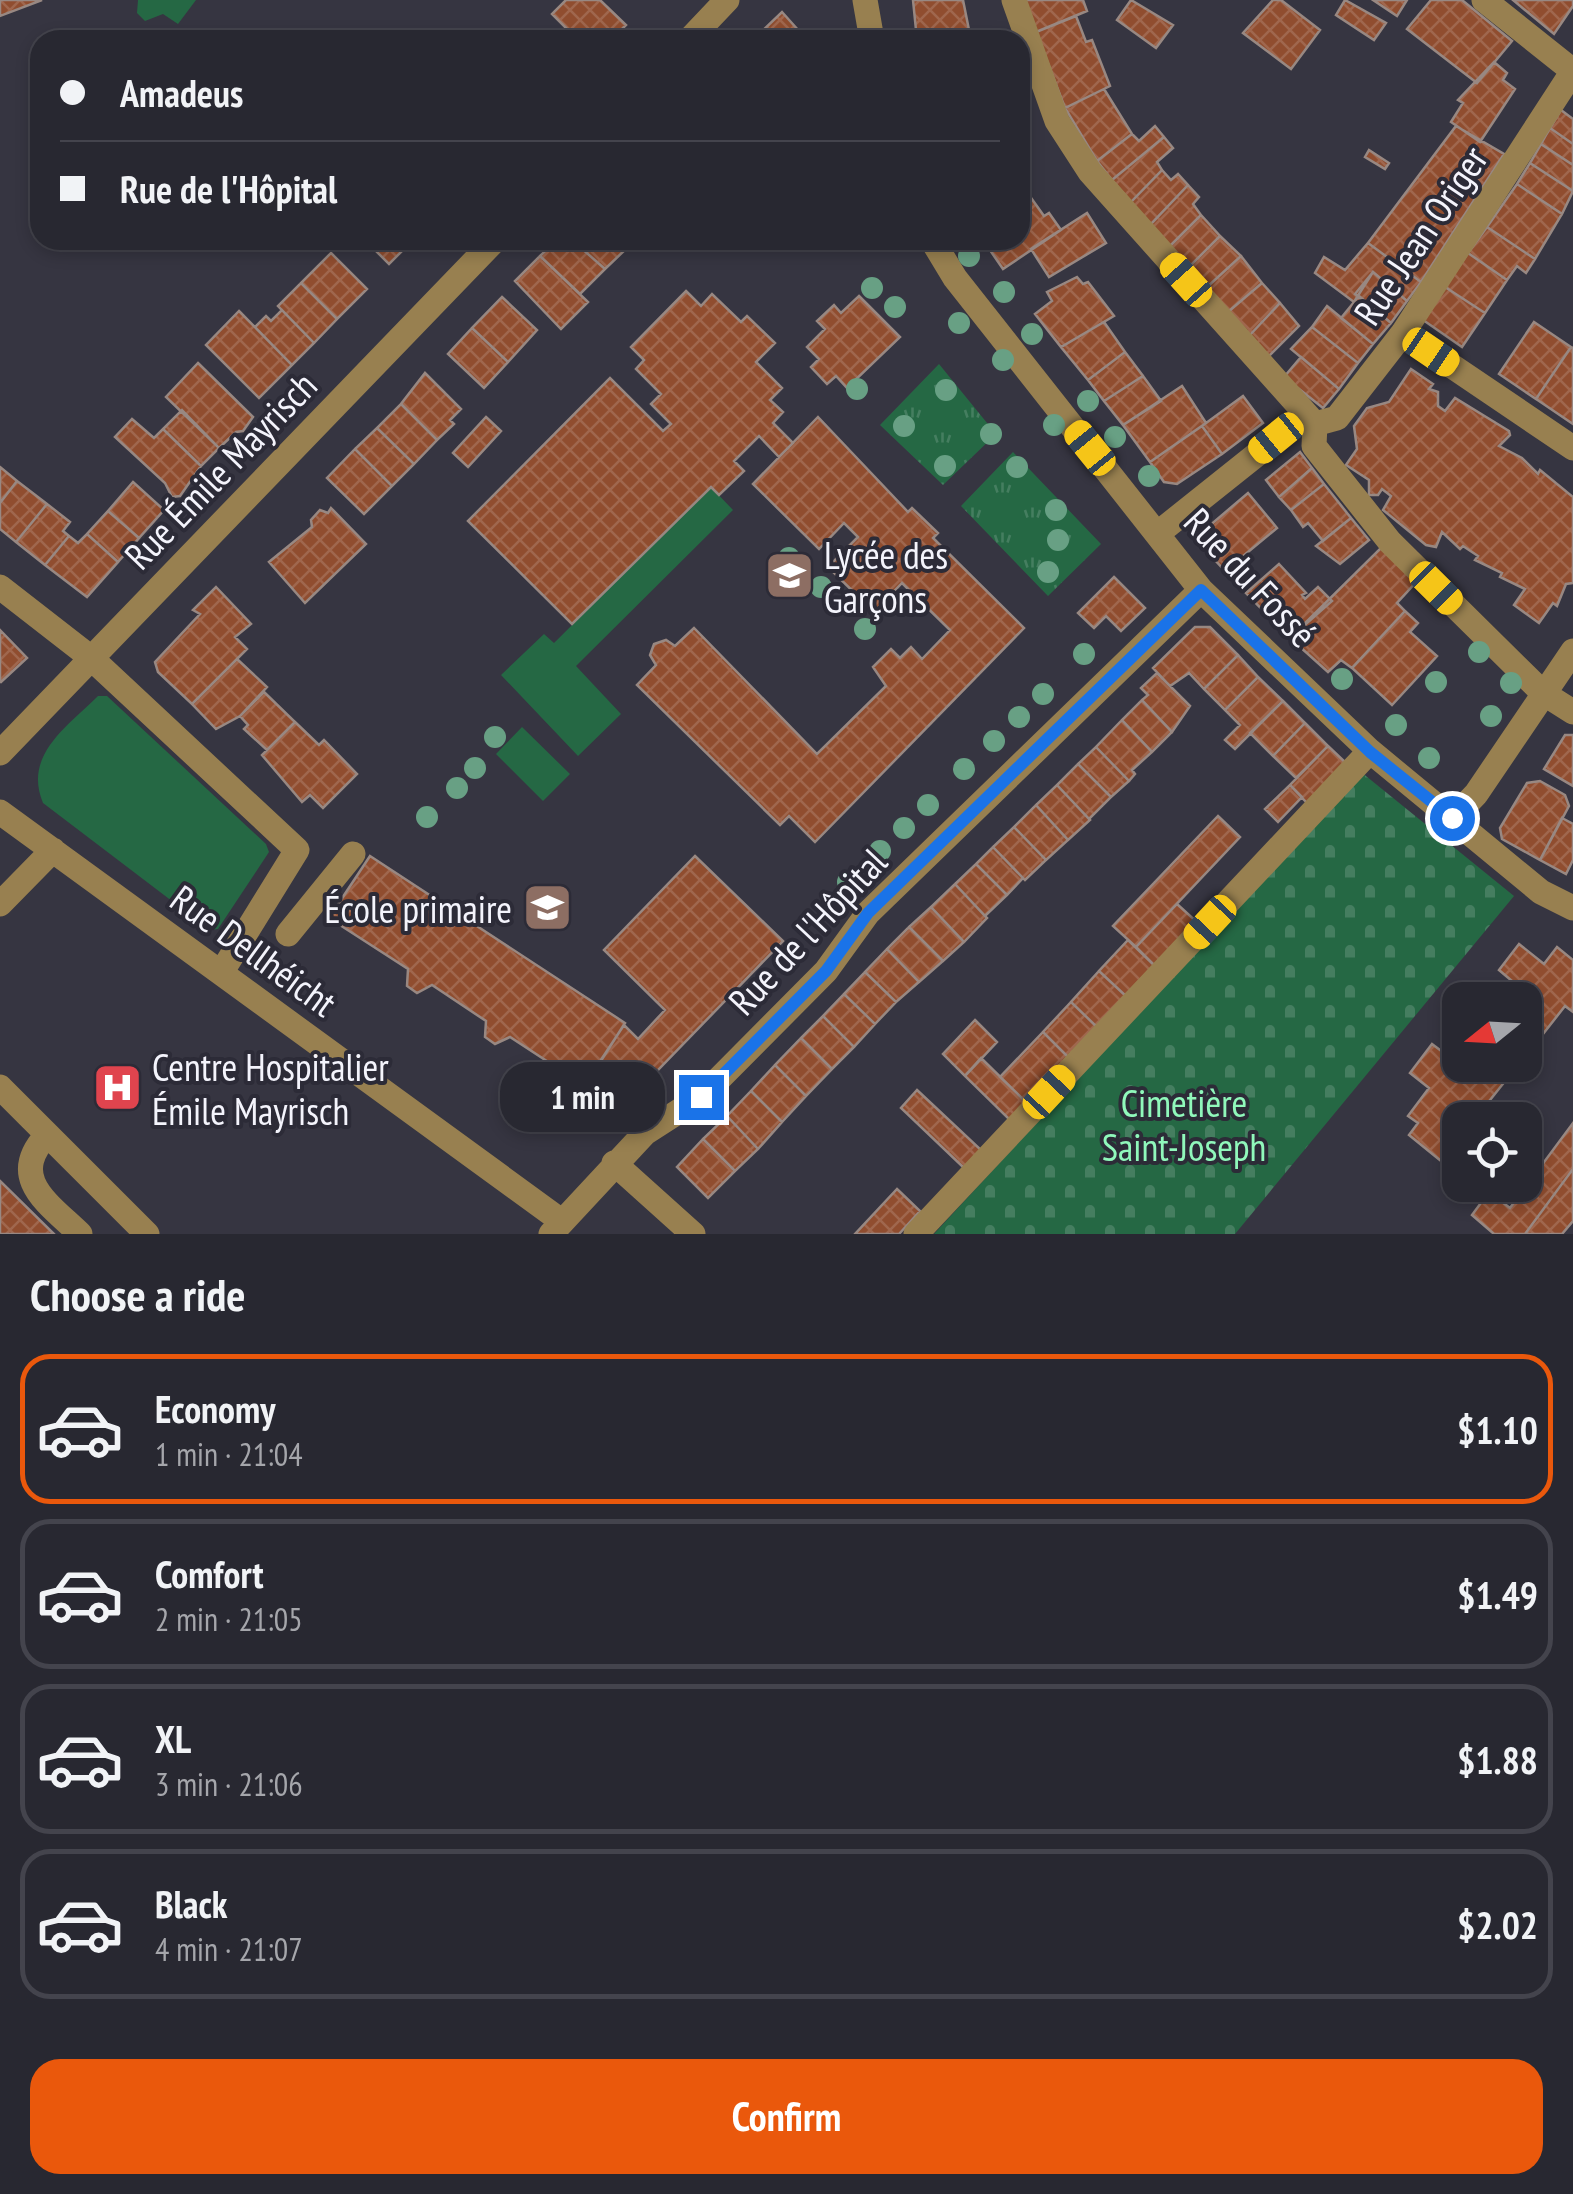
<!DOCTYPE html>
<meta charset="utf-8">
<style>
body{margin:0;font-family:"PT Sans Narrow",sans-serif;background:#34343d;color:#f1f3f6;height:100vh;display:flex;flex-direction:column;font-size:38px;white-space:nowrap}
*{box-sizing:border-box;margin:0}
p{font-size:32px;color:#a5a6ab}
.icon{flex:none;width:55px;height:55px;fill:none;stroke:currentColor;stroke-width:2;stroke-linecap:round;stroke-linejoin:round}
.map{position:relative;height:1234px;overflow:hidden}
.sheet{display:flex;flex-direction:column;background:#282831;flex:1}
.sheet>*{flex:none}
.banner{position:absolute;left:30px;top:30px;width:1000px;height:220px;border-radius:30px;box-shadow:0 5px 15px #0003,0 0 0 2px #44444d;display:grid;align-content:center;height:220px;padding:0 30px;background:#282831}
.needle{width:65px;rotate:252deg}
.controls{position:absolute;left:1442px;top:982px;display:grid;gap:20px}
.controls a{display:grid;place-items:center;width:100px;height:100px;border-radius:20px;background:#282831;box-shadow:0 5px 15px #0003,0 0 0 2px #44444d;font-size:50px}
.end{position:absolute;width:45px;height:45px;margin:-22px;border:12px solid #1a73e8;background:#fff;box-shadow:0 0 0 5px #fff}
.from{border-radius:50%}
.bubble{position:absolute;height:70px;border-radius:30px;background:#282831;box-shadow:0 5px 15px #0003,0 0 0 2px #44444d;font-size:32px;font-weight:700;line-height:70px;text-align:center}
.car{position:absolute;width:30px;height:60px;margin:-30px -15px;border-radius:12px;box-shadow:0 0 8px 2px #0007;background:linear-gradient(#f5c518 24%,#345 0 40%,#f5c518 0 76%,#345 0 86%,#f5c518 0)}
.banner b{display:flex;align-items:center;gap:35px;height:95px;font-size:38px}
.banner b+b{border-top:2px solid #44444d}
.banner i{width:25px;height:25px;background:#f1f3f6}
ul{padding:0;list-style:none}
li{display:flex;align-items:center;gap:30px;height:150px;margin:0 20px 15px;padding:0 10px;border:5px solid #44444d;border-radius:30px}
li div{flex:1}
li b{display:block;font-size:38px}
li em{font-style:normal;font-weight:700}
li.active{border-color:#ea580c}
li>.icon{width:90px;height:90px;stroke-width:1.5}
h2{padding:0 30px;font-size:45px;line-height:120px}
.button{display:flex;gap:20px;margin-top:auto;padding:20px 30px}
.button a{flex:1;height:115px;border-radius:30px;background:#ea580c;color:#fff;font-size:40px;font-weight:700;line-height:115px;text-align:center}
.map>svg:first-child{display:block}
.grass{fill:url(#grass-tufts)}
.cemetery{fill:url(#cemetery-stones)}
.green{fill:#256844}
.building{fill:url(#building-cross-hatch);stroke:#988882;stroke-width:2.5}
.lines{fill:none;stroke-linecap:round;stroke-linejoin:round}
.minor{stroke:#988050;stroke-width:25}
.tree{fill:#68a084}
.route{stroke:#1a73e8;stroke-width:12}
.labels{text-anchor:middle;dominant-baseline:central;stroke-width:8;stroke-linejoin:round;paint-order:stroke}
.street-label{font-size:38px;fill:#f4f4fc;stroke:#2c2b37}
.poi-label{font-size:38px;fill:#f4f4fc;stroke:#2c2b37;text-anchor:start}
.park-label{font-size:38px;fill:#90f8bb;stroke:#2c2b37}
</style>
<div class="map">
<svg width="1573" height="1234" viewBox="0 0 1573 1234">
<defs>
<pattern id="grass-tufts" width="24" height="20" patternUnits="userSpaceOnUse" patternTransform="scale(2.5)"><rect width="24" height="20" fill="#256844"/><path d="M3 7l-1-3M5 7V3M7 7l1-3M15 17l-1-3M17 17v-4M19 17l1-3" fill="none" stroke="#457e60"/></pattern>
<pattern id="cemetery-stones" width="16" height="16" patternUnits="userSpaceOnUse" patternTransform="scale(2.5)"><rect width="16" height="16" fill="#256844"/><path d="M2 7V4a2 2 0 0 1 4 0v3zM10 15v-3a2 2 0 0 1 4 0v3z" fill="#457e60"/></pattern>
<pattern id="building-cross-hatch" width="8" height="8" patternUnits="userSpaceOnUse" patternTransform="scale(2.5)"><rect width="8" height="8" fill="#904d2f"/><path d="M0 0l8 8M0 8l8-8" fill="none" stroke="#a0674e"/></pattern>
</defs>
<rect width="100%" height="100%" fill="#363541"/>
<!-- grass -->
<path class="grass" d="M939 364 996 434 943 485 880 425Z
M1013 452 1101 544 1048 596 961 506Z"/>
<!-- cemetery -->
<path class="cemetery" d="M1361 772 1514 896 1235 1234H934Z"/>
<!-- green -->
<path class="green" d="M138 0H196L178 24 163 14 145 21 137 13Z
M711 487 733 510 576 666 621 714 578 756 501 675 544 634 554 643Z
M98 696H107L266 844 269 852 218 929 210 930 43 803C23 755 67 727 98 696Z
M522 727 570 774 543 801 496 754Z"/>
<!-- building -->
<path class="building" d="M0 0H42L0 16Z
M566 0H600L626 25 611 40H578L552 14Z
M913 0H963L971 40H917Z
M1024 0H1083L1087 11 1036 32Z
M1131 0 1173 25 1156 48 1117 20Z
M1273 0H1281L1320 30 1291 69 1243 33Z
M1345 0 1386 23 1374 40 1336 15Z
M1373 0H1407L1397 16Z
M1431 0H1462L1512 41 1477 83 1407 29Z
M1513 0H1573V6L1554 34Z
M782 12 807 40H753Z
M1076 16 1086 42 1092 40 1110 86 1065 108 1036 32Z
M1494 62 1507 73 1503 80 1515 89 1480 142 1451 122 1463 103 1458 100Z
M1104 89 1132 134 1097 161 1065 108Z
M1561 110 1573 119V144L1550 128Z
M1155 126 1164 137 1112 180 1097 161 1132 134 1139 141Z
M1456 126 1504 154 1421 282 1368 243Z
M1550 128 1573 144V165L1541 144Z
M1164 137 1173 148 1157 162 1162 170 1131 202 1112 180Z
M1541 144 1573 165V191L1530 163Z
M1369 150 1389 163 1385 169 1365 157Z
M1530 163 1573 191 1562 214 1517 184Z
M1162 170 1171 180 1178 174 1188 185 1150 225 1131 202Z
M1517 184 1562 214 1535 259 1487 227Z
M1188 185 1199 197 1193 204 1201 215 1170 246 1150 225Z
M1029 195 1044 216 1049 213 1061 230 1003 269 983 240H1020V201Z
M1087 213 1106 243 1049 277 1031 249Z
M1201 215 1220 236 1188 268 1170 246Z
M1487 227 1535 259 1526 273 1517 266 1507 280 1468 253Z
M1220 236 1241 256 1206 288 1188 268Z
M365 240H413L389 264Z
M557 240H572L605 269 580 294 540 256Z
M572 240H620L628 247 605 269Z
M1368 243 1421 282 1407 301 1373 272 1354 302 1315 273 1324 257 1345 270Z
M331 253 367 289 337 319 301 283Z
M1468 253 1507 280 1485 313 1445 287Z
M540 256 588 302 561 329 515 281Z
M1241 256 1262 283 1228 312 1206 288Z
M1373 272 1407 301 1391 323 1355 294Z
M1077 277 1083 284 1088 282 1114 316 1061 347 1035 314 1052 301 1047 292Z
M301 283 337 319 314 343 278 306Z
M1262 283 1280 303 1249 336 1228 312Z
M1445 287 1485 313 1462 347 1423 320Z
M686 291 701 306 712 294 741 322 747 316 775 343 756 362 782 388 770 400 783 412 773 423 793 443 779 457 759 436 734 461 744 471 719 495 711 487 572 624 468 521 610 378 663 431 671 424 651 404 661 394 636 369 644 360 631 347Z
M859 296 900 337 847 388 836 376 827 384 811 367 819 359 807 347 825 329 817 321 834 305 841 313Z
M1359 296 1391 323 1373 344 1341 318Z
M502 297 537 330 508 362 472 328Z
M1280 303 1299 326 1267 358 1249 336Z
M1327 306 1373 344 1358 363 1312 327Z
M282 310 314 343 292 365 255 327 266 316 271 321Z
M239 311 292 365 259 398 206 345Z
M1104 322 1125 352 1088 380 1061 347Z
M1534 322 1571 347 1536 399 1499 374Z
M1312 327 1358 363 1339 389 1291 349Z
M472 328 508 362 484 388 448 354Z
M1571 347 1573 348V424L1536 399Z
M1125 352 1143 376 1104 401 1088 380Z
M1301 357 1339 389 1323 408 1284 377Z
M198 363 253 417 243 431 236 432 219 448 166 397Z
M1411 369 1433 384 1429 389 1438 392V406L1445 411 1455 398 1509 431 1510 435 1499 446 1522 458 1538 474 1540 470 1573 497V583L1566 584 1557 606 1553 603 1539 623 1514 605 1525 589 1500 577 1502 573 1475 560 1478 556 1463 546 1460 549 1442 532 1436 547 1426 545 1383 510 1391 496 1382 489 1378 495H1369V480L1346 465 1357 449 1354 426 1367 408 1389 402Z
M425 373 461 409 450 420 454 424 437 440 401 404Z
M1143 376 1161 401 1123 425 1104 401Z
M1182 386 1206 423 1150 462 1123 425Z
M1243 396 1263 423 1222 454 1202 426Z
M401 404 437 440 414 464 377 428Z
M182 410 219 448 201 466 163 429Z
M486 417 501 431 468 467 453 453Z
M818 417 908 512 912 508 938 533 933 538 1024 628 815 842 789 816 780 825 637 685 656 665 650 655 654 644 666 640 675 646 694 628 817 754 886 686 873 667 891 649 900 658 911 647 922 659 950 630 902 583 874 612 828 567 858 537 844 523 819 549 753 484Z
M132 419 154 438 163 429 201 466 180 496 172 497 165 483 115 437Z
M1202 426 1222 454 1177 484 1164 482 1150 462Z
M377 428 414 464 392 486 355 449Z
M355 449 392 486 364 514 327 478Z
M1300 452 1312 468 1279 497 1266 480Z
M0 467 17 481 0 503Z
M1312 468 1324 484 1291 510 1279 497Z
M17 481 47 504 16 542 0 529V503Z
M133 482 164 510 139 538 108 511Z
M1324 484 1351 518 1323 541 1308 523 1303 527 1291 510Z
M1248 493 1277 528 1225 571 1195 538Z
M47 504 70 522 63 531 69 536 45 565 16 542Z
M331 508 366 544 305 603 269 562 312 527 311 520 320 510 328 513Z
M108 511 139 538 118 562 87 534Z
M1351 518 1369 540 1340 564 1316 546Z
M87 534 118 562 87 597 45 565 69 536 78 543Z
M1382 547 1418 580 1397 603 1405 611 1352 668 1341 660 1328 672 1290 638Z
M1279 564 1306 593 1302 595 1305 599 1318 587 1332 601 1290 638 1246 593Z
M1114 577 1145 608 1121 631 1106 616 1094 628 1078 613Z
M216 587 251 624 235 637 247 649 192 704 158 672 155 662 200 614 193 610Z
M1405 611 1418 623 1410 632 1437 656 1392 705 1352 668Z
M1195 627H1210L1238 655 1204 689 1189 673 1170 686 1153 668Z
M0 630 27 658 1 682 0 681Z
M1238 655 1258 677 1225 710 1204 689Z
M237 659 267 687 240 716 216 729 192 704Z
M1157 673 1190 706 1172 732 1142 700 1148 695 1141 688Z
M1258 677 1283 701 1235 749 1225 740 1240 725 1225 710Z
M264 692 295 722 267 750 244 729 248 725 240 716Z
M1142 700 1172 732 1152 752 1122 720Z
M1283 701 1305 723 1273 756 1250 733Z
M1122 720 1152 752 1132 770 1135 774 1129 781 1096 747Z
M295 722 319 745 324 740 357 774 323 808 310 795 302 802 262 755Z
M1305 723 1328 746 1296 778 1273 756Z
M1565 735H1573V786L1544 769Z
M1328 746 1346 763 1307 803 1290 785Z
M1096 747 1129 781 1111 797 1078 764Z
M1078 764 1111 797 1089 819 1057 785Z
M1540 781 1565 795 1569 806 1540 860 1502 839 1500 828 1527 783Z
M1057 785 1090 820 1068 840 1036 805Z
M1290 785 1302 797 1278 822 1265 809Z
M1036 805 1068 840 1046 860 1014 827Z
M1218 816 1240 837 1136 947 1113 926Z
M1562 818 1573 824V860L1566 874 1540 860Z
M1014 827 1046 860 1025 880 993 847Z
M993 847 1023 878 1007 895 976 864Z
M370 856 625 1023 585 1086 510 1037 495 1044 485 1037 486 1021 432 985 417 993 407 986 408 969 329 918Z
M695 856 783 941 627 1102 599 1076 605 1069 597 1066 624 1025 638 1039 665 1010 604 950Z
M976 864 1007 895 985 916 955 884Z
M955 884 987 918 964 942 931 907Z
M1177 904 1198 923 1157 968 1136 947Z
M931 907 964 942 943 961 909 927Z
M909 927 943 961 919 982 887 949Z
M1128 940 1157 968 1128 998 1099 971Z
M1519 944 1544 964 1557 947 1573 960V1012L1565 1006 1525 1057V1000H1498L1512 981 1499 970Z
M887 949 919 982 896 1002 865 972Z
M1099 971 1128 998 1099 1029 1071 1002Z
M865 972 896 1002 875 1024 844 994Z
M844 994 875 1024 854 1047 823 1016Z
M1071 1002 1099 1029 1071 1060 1043 1032Z
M823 1016 854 1047 832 1069 801 1038Z
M975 1020 997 1042 965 1076 943 1054Z
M1043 1032 1071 1060 1028 1104 1000 1077Z
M801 1038 832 1069 806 1096 775 1065Z
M1432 1044 1452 1059 1460 1048V1065H1518L1474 1120H1460V1138L1441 1161 1409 1135 1418 1123 1408 1116 1429 1088 1410 1073Z
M981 1058 1028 1104 1012 1122 965 1076Z
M775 1065 806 1096 782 1122 751 1091Z
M917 1090 981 1150 964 1168 901 1108Z
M751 1091 782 1122 758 1149 727 1116Z
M727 1116 758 1149 735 1171 703 1139Z
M1573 1123V1169L1525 1234H1494L1472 1215 1489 1192 1510 1208Z
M703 1139 735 1171 708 1198 677 1167Z
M1573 1169V1221L1562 1234H1525Z
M0 1181 54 1234H0Z
M897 1189 920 1211 899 1234H855Z"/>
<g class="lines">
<!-- minor -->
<path class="minor" d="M865 0 872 40
M1014 0 1057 121 1090 172 1315 424 1314 446 1390 542 1543 693 1573 712
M1484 0 1573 71
M689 40 727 0
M932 240 955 278 1201 590 1370 751 1541 892 1573 908
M1403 333 1573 448
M1315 424 1337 418 1403 333 1573 71
M1157 534 1306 415
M0 587 90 657 297 850 221 973
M0 753 495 240
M0 812 560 1220
M1452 819 1476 794 1573 651
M0 904 53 850
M288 934 353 854
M0 1087 147 1234
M47 1135C7 1178 48 1203 80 1234
M614 1163 693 1234
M551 1234 645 1133 701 1097 826 971 868 913 1201 590
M916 1234 1370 751"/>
</g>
<!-- trees -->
<g class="tree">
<circle cx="969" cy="256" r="11"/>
<circle cx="872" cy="288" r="11"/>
<circle cx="1004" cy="292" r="11"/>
<circle cx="895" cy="307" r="11"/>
<circle cx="959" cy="323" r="11"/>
<circle cx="1032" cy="334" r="11"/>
<circle cx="1003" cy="360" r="11"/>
<circle cx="857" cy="389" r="11"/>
<circle cx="946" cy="390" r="11"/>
<circle cx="1088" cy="401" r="11"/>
<circle cx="1054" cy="425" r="11"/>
<circle cx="904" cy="426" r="11"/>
<circle cx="991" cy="434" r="11"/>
<circle cx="1115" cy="437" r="11"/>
<circle cx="945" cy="466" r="11"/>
<circle cx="1017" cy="467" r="11"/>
<circle cx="1149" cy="476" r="11"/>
<circle cx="1056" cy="510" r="11"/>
<circle cx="1058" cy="540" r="11"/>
<circle cx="789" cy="558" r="11"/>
<circle cx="1048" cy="572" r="11"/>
<circle cx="821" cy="587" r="11"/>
<circle cx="865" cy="629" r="11"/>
<circle cx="1479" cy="652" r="11"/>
<circle cx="1084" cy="654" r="11"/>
<circle cx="1342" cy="679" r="11"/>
<circle cx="1436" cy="682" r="11"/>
<circle cx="1511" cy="683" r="11"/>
<circle cx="1043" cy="694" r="11"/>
<circle cx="1491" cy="716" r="11"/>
<circle cx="1019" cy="717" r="11"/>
<circle cx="1396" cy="725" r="11"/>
<circle cx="495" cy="737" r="11"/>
<circle cx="994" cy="741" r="11"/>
<circle cx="1429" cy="758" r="11"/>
<circle cx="475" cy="768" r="11"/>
<circle cx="964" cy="769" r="11"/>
<circle cx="457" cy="788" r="11"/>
<circle cx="928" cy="805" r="11"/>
<circle cx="427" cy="817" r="11"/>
<circle cx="904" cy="828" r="11"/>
<circle cx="880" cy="851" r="11"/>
<circle cx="848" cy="882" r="11"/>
</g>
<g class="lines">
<!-- route -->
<path class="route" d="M701 1097 826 971 868 913 1201 590 1370 752 1452 818"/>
</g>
<!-- icons -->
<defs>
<symbol id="school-square" viewBox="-11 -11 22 22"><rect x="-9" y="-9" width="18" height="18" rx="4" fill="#8d6e63" stroke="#2c2b37"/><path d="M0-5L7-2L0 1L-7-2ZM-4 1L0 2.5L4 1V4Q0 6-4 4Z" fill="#fff"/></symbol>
<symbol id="hospital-square" viewBox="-11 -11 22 22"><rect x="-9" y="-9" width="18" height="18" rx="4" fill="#e0444e" stroke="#2c2b37"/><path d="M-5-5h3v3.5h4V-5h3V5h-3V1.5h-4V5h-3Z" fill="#fff"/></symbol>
</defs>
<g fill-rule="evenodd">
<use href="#school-square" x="762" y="548" width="55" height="55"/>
<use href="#school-square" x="520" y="880" width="55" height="55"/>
<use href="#hospital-square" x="90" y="1060" width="55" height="55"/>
</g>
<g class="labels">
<!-- street labels -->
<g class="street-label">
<text transform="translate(1420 235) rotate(-56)">Rue Jean Origer</text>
<text transform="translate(220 470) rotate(-46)">Rue Émile Mayrisch</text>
<text transform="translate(1251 577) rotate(47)">Rue du Fossé</text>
<text transform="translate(807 931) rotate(-47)">Rue de l'Hôpital</text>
<text transform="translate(254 950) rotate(36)">Rue Dellhéicht</text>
</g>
<!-- poi labels -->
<g class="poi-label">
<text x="824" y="554">Lycée des<tspan x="824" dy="44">Garçons</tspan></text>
<text x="512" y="908" text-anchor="end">École primaire</text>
<text x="152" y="1066">Centre Hospitalier<tspan x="152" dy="44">Émile Mayrisch</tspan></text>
</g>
<!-- park labels -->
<g class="park-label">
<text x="1184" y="1102">Cimetière<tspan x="1184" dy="44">Saint-Joseph</tspan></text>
</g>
</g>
</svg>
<div class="controls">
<a><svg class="needle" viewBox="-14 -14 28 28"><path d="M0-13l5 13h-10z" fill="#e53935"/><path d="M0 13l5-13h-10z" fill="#a5a6ab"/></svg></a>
<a><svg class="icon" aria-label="locate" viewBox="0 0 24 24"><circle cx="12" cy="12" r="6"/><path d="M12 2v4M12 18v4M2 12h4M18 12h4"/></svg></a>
</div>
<i class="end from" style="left:1452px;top:818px"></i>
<i class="end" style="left:701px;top:1097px"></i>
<div class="bubble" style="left:500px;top:1062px;width:165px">1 min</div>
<i class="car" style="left:1186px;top:280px;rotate:318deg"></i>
<i class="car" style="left:1431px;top:352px;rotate:124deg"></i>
<i class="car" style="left:1276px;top:438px;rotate:231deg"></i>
<i class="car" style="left:1090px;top:448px;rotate:321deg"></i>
<i class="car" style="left:1436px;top:588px;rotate:135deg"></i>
<i class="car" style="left:1210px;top:922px;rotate:223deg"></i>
<i class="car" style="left:1049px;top:1092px;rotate:43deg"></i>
<div class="banner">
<b><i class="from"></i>Amadeus</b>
<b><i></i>Rue de l'Hôpital</b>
</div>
</div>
<section class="sheet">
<h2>Choose a ride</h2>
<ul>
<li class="active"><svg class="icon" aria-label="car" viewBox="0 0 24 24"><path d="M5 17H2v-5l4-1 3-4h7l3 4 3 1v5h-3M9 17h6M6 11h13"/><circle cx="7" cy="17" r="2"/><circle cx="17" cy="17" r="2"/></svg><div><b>Economy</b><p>1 min · 21:04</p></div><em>$1.10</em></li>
<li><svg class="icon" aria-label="car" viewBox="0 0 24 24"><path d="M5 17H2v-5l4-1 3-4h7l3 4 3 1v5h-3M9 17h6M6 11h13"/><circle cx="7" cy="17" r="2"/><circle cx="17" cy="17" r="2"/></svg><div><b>Comfort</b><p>2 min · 21:05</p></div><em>$1.49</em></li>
<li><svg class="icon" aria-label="car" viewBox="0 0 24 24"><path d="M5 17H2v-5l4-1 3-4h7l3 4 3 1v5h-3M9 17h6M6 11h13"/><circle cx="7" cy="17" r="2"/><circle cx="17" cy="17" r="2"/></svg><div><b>XL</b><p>3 min · 21:06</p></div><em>$1.88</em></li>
<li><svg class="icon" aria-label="car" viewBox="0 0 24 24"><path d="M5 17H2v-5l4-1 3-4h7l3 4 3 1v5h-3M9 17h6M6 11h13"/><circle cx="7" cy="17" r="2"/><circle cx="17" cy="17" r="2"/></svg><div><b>Black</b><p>4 min · 21:07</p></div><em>$2.02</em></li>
</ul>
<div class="button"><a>Confirm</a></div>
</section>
